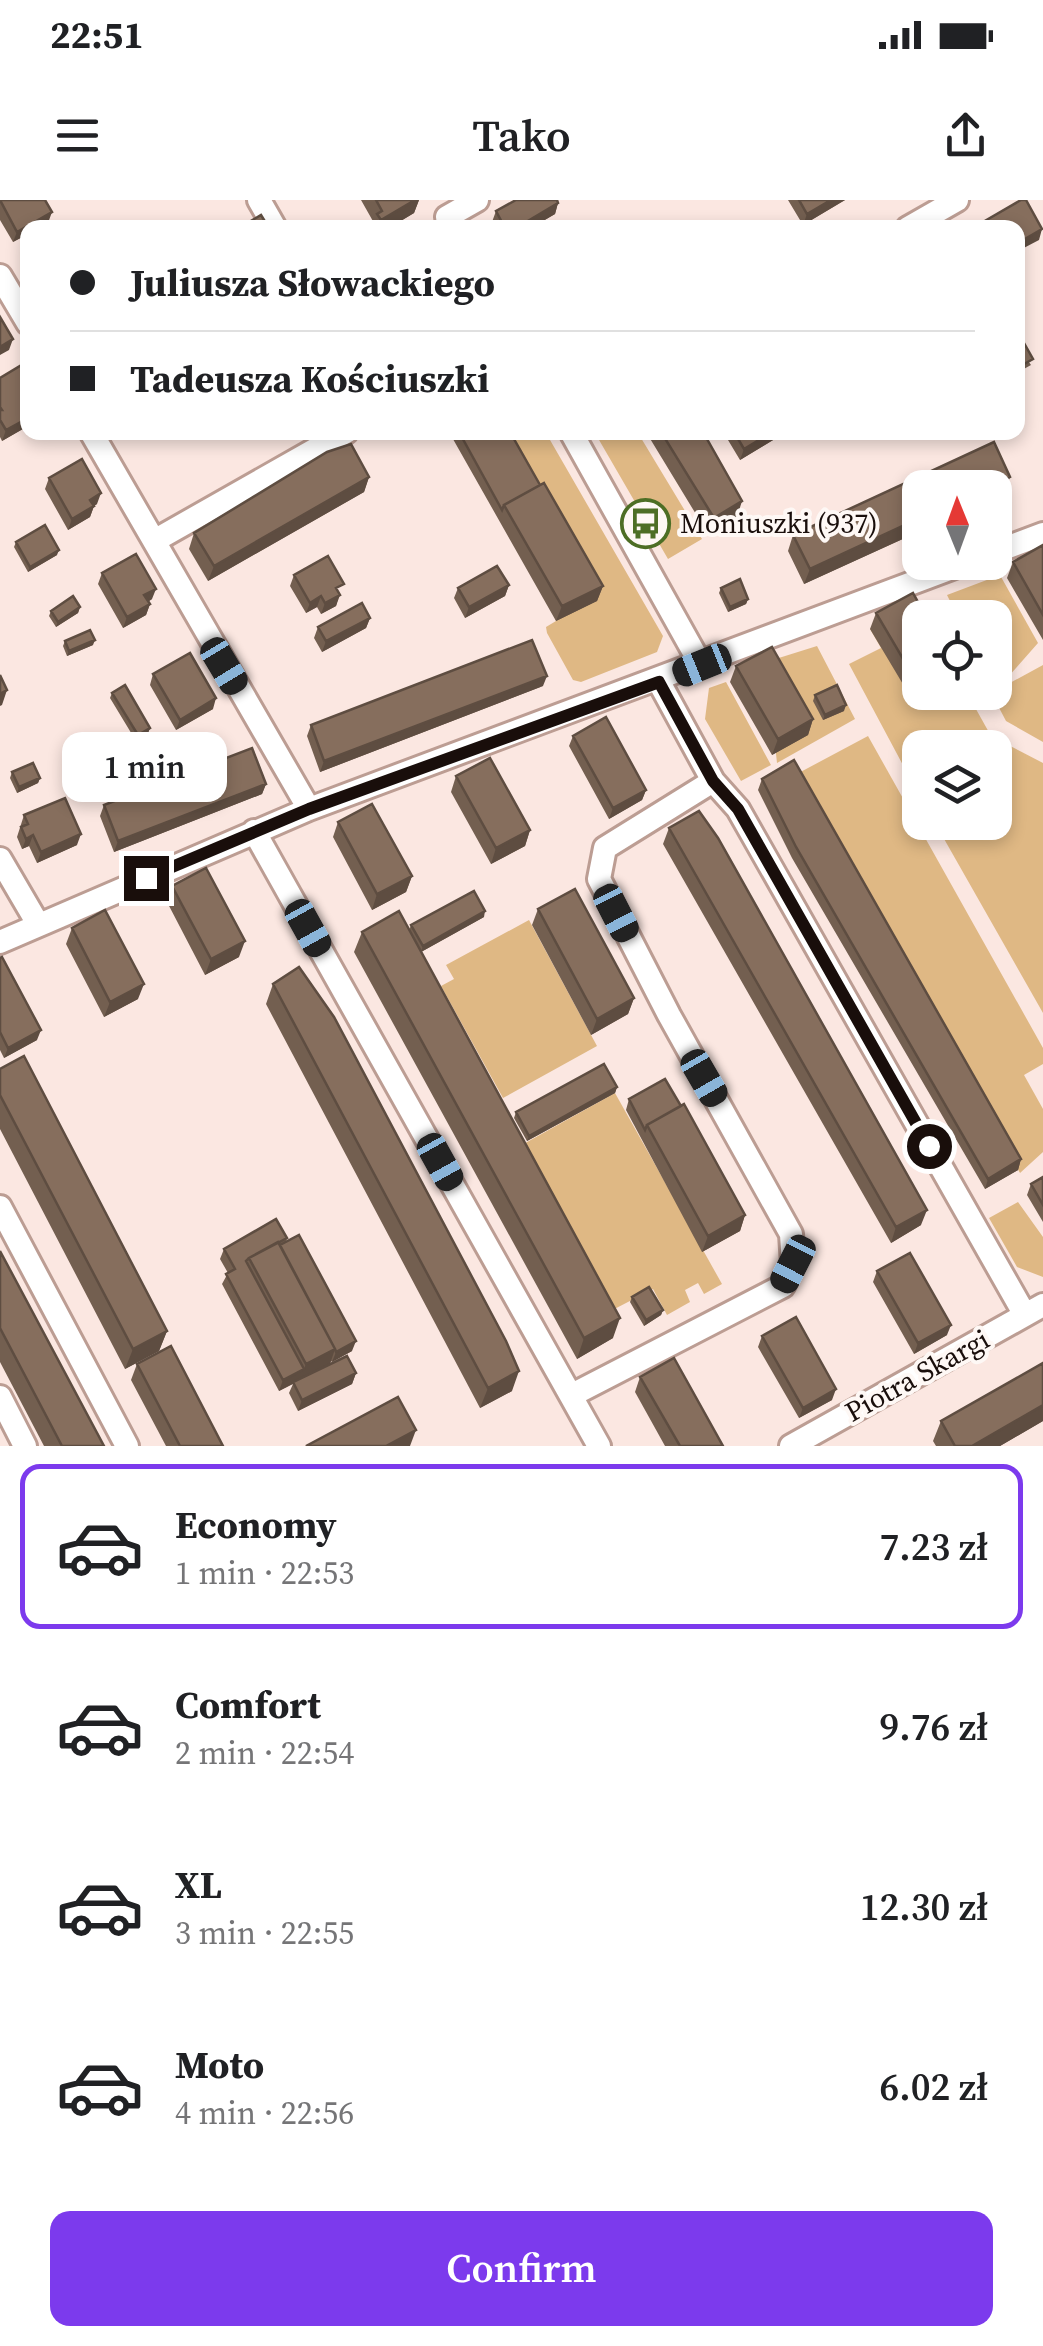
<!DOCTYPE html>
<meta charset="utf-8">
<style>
body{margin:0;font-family:"Source Serif 4",serif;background:#f6f6f6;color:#202124;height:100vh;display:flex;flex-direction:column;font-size:38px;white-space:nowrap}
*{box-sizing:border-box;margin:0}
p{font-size:32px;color:#757577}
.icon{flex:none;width:55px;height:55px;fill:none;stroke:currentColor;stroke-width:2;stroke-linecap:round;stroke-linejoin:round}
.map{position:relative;height:1246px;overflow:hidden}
.panel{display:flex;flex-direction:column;background:#fff;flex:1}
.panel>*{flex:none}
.banner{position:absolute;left:20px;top:20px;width:1005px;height:220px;border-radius:20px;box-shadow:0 5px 15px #0003;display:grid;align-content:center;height:220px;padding:0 50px;background:#fff}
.needle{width:65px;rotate:359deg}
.fabs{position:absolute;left:902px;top:270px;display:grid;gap:20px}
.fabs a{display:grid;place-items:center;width:110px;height:110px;border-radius:20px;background:#fff;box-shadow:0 5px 15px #0003;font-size:50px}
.end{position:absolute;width:45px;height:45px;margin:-22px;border:12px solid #190e0b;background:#fff;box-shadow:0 0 0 5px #fff}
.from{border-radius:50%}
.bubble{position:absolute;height:70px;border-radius:20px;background:#fff;box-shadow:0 5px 15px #0003;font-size:32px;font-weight:600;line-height:70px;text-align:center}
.car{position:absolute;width:30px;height:60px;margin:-30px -15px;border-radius:12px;box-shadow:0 0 8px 2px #0007;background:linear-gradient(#222 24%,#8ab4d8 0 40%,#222 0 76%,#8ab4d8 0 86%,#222 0)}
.banner b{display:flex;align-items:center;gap:35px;height:95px;font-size:38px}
.banner b+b{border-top:2px solid #e0e0e0}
.banner i{width:25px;height:25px;background:#202124}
ul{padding:18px 0 0;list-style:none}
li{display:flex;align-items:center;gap:30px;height:165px;margin:0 20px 15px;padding:0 30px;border:5px solid transparent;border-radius:20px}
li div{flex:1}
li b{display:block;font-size:38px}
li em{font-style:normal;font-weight:600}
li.active{border-color:#7c3aed}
li>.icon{width:90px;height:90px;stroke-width:1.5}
.button{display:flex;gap:20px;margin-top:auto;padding:20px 50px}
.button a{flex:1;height:115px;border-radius:20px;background:#7c3aed;color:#fff;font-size:40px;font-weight:600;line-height:115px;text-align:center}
.status{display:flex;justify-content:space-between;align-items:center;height:70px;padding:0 50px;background:#fff;direction:ltr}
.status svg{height:28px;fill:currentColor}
header{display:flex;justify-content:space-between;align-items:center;height:130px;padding:0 50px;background:#fff;font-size:45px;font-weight:600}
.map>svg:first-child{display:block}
.green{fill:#dfb884}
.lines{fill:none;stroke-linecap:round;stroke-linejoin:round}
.minor-casing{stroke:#bc9d93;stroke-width:28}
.minor{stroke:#fff;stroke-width:22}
.wall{fill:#735f50}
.shaded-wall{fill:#5e4d41}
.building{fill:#866e5d;stroke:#5e4d41;stroke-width:2.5}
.route{stroke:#190e0b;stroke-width:12}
.labels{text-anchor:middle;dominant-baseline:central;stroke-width:8;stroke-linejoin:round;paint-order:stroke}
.poi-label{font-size:28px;fill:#190e0b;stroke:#fef8f5;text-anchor:start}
.street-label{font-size:28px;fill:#190e0b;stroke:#fef8f5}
</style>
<div class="status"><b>22:51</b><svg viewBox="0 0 49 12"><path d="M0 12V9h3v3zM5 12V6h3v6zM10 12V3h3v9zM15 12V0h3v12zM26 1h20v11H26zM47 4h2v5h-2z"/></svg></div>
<header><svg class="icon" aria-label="menu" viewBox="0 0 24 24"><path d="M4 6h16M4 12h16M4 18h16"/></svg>Tako<svg class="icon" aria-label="share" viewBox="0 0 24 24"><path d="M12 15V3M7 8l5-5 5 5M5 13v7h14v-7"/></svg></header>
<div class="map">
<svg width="1043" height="1246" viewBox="0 0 1043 1246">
<rect width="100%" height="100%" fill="#fbe7e1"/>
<!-- green -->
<path class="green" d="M500 233H546L663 436 657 452 581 482 573 480 547 433 546 427 556 421Z
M595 233H638L702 339 668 359Z
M1000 375 1038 443 1008 477 995 483V418L958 417 947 395Z
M911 406 920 418V492L967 493 991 536 1043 563V813L935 623 995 622V548H920V597L849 464 881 448 870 429Z
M817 446 855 519 777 563 766 462Z
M1043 465V542L1006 521 995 500 1011 492 1008 484Z
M726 482 771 565 741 581 705 519 709 488Z
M868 536 1043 848V864L1024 875 1043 909V952L1020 973 793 576Z
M529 720 597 846 503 898 441 786 454 779 446 765Z
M615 893 722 1084 704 1094 698 1083 685 1090 690 1102 667 1115 653 1089 601 1116 511 951Z
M1018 1002 1043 1037V1077L1017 1067 989 1018Z"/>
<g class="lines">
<defs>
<path id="minor" d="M259 0 275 28
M447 17 477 0
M908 28 957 0
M0 76 28 123
M91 232 309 609
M571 232 701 465
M154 341 346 232
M995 352 1043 334
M659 482 713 581 738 609 1025 1115
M254 631 599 1246
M0 659 38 724
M0 742 309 609 968 362
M0 1007 127 1246
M572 1195 783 1086 793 1064 791 1034 669 815 599 679 605 648 713 581
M0 1197 25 1246
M791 1246 1043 1105"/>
</defs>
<!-- minor casing -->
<use href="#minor" class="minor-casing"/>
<!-- minor -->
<use href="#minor" class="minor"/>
</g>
<!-- wall -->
<path class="wall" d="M0 0 48 23 13 42 0 20Z
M361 0H419L414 13 389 28H373L374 23Z
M788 0H845L803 25Z
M558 3 555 14 531 28H495L492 22 496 11Z
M1018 147 1031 165 1022 170 1018 160Z
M0 178 28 226 2 241 0 237Z
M449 232H510L540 284 603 386 597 401 556 421Z
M646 232H703L737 317 708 334Z
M731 232H779L778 237 740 260 728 240Z
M369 277 364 292 208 381 189 349 194 333Z
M49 278 97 304 94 306 90 317 68 330 45 289Z
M1004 293 804 384 788 351 793 335Z
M16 342 57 355 28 372 14 347Z
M1043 345V440L1007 378 1013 362Z
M102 373 152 399 148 402 150 404 146 415 123 428 98 384Z
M294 375 339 395 336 406 321 414 317 407 306 413 290 386Z
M509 385 505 396 465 418 454 398 458 388Z
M721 388 748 399 746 404 728 412 719 393Z
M913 393 920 492H928L913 501 870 429 876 413Z
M80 407 78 413 56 427 49 416 51 411Z
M370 418 366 428 322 452 314 438 318 427Z
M65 441 93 445 67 456 63 446Z
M736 466 813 519 808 535 772 555 730 482Z
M153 474 213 509 176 530 150 485Z
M543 486 320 572 307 536 311 525Z
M112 493 150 528 148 533 136 541 110 498Z
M815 495 844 511 823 520 813 501Z
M573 536 646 590 642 600 609 619 569 546Z
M12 572 40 578 38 583 17 593 10 578Z
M456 576 530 630 525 646 491 664 451 592Z
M762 579 1021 959 1018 970 985 989 792 658 758 590Z
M266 584 262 594 114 652 100 616 104 605Z
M24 615 77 645 37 663 29 646 22 649 17 637Z
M338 622 412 676 406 692 372 710 333 637Z
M669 628 921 1025 891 1043 663 644Z
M172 686 239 757 205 775 167 702Z
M538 709 634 798 628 814 591 835 532 725Z
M484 717 421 752 409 731 411 725Z
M72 728 138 799 104 817 66 744Z
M362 732 613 1138 577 1159 354 752Z
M0 758 37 840 4 858 0 850Z
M273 784 512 1191 480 1208 266 804Z
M0 869 167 1131 159 1151 125 1169 0 929Z
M617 887 615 893 527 941 514 918 516 912Z
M629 899 745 1015 740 1031 702 1052 626 910Z
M1043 977V1022L1027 995 1031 984Z
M287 1038 286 1042 352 1151 332 1162 331 1161 330 1164 356 1173 352 1184 298 1211 289 1193 293 1184 279 1191 222 1084 228 1073 220 1059 224 1049Z
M0 1051 104 1246H44L0 1162Z
M877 1071 947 1135 914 1154 873 1082Z
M632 1097 663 1110 661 1115 644 1126 630 1102Z
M762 1136 832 1200 799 1218 758 1147Z
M137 1164 223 1246H166L131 1180Z
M640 1177 723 1246H665L635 1192Z
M941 1221H1043L1000 1246H936L933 1241Z"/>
<!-- shaded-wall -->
<path class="shaded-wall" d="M415 0H419L414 13 389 28H378L381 20Z
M831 0H845L803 25 807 14Z
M558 3 555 14 531 28H516Z
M52 12 48 23 40 28H28V34L13 42 17 32Z
M1042 29 1039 40 1018 51V43Z
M13 139 9 150 0 155V147Z
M28 218V226L2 241 6 230Z
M772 232H779L778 237 740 260 744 249Z
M369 277 364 292 208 381 214 366Z
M1010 277 1004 293 995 297V288H987Z
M101 293 97 304 86 310 90 300Z
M742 301 737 317 708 334 714 318Z
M94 306 90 317 68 330 72 319Z
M920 318V331L804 384 810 369Z
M59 350 57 355 28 372 30 367Z
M509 385 505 396 465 418 469 407Z
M603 386 597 401 556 421 562 406Z
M156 389 152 399 140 406 144 395Z
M340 395 336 406 321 414 325 403Z
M321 396 317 407 306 413 310 403Z
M748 399 746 404 728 412 730 407Z
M150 404 146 415 123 428 127 417Z
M80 407 78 413 56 427 58 422Z
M370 418 366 428 322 452 326 441Z
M95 440 93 445 67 456 69 451Z
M547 476 543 486 320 572 324 561Z
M920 485V492H928L913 501Z
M7 490 2 505 0 506V494Z
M216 498 213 509 176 530 180 520Z
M846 505 844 511 823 520 825 515Z
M813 519 808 535 772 555 778 539Z
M150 528 148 533 136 541 138 535Z
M40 578 38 583 17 593 19 587Z
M266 584 262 594 114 652 118 641Z
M646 590 642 600 609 619 613 608Z
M530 630 525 646 491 664 496 648Z
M81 634 77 645 37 663 41 652Z
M33 635 29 646 22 649 26 639Z
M412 676 406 692 372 710 377 694Z
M485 711 484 717 421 752 423 746Z
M245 741 239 757 205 775 211 759Z
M144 784 138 799 104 817 110 802Z
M634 798 628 814 591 835 597 819Z
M41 830 37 840 4 858 8 848Z
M617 887 615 893 527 941 529 936Z
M1021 959 1018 970 985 989 988 979Z
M927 1010 921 1025 891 1043 896 1027Z
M745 1015 740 1031 702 1052 708 1036Z
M663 1110 661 1115 644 1126 646 1120Z
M620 1118 613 1138 577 1159 584 1138Z
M951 1125 947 1135 914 1154 918 1143Z
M167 1131 159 1151 125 1169 133 1149Z
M356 1141 352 1151 332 1162 336 1152Z
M335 1149 330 1164 279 1191 283 1180 304 1169 306 1164Z
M519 1171 512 1191 480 1208 488 1188Z
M356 1173 352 1184 298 1211 302 1200Z
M836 1189 832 1200 799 1218 803 1208Z
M1043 1205V1221L1000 1246H972Z
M416 1230 410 1246H386Z"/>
<!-- building -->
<path class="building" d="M0 0H45L52 12 17 32Z
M376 0H415L381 20 377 14 382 11Z
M516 0H557L558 3 516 28H505L496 11Z
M799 0H831L807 14Z
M1021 0H1026L1042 29 1018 43V28H985L983 22Z
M261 15 269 28H239Z
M0 117 13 139 0 147Z
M1024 143 1033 159 1024 164 1018 151V147Z
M25 163 28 167V218L6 230 0 220V210H2L0 207V178Z
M459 232H510L540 285 504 305 502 310Z
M661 232H703L742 301 714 318Z
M734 232H772L744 249Z
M994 242 1010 277 987 288H920V318L810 369 793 335Z
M351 244 369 277 214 366 194 333 327 252Z
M82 259 101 293 90 300 94 306 72 319 49 278Z
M544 283 603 386 562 406 504 305Z
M45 325 59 350 30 367 16 342Z
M1043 345V415L1013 362Z
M136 354 156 389 144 395 150 404 127 417 102 373Z
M328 356 344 384 336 388 340 395 325 403 321 396 310 403 294 375Z
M497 366 509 385 469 407 458 388Z
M740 379 748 399 730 407 721 388Z
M913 393 927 418H920V485L919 486 876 413Z
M73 396 80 407 58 422 51 411Z
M362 403 370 418 326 441 318 427Z
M90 430 95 440 69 451 65 441Z
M532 440 547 476 324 561 311 525Z
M772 447 813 519 778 539 736 466Z
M190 453 216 498 180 520 153 474Z
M0 475 7 490 0 494Z
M125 485 150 528 138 535 112 493Z
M837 485 846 505 825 515 815 495Z
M606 517 646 590 613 608 573 536Z
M252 548 266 584 118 641 104 605Z
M490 558 530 630 496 648 456 576Z
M794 560 1021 959 988 979 796 647 762 579Z
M33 563 40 578 19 587 12 572Z
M65 598 81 634 41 652 33 635 26 639 21 627 28 624 24 615Z
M372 604 412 676 377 694 338 622Z
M699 611 718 638 927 1010 896 1027 669 628Z
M206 668 245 741 211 759 172 686Z
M575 689 634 798 597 819 538 709Z
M474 691 485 711 423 746 411 725Z
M105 710 144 784 110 802 72 728Z
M399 711 620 1118 584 1138 362 732Z
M2 757 41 830 8 848 0 832V758Z
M299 767 334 817 506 1141 519 1171 488 1188 273 784Z
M24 856 167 1131 133 1149 0 895V869Z
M604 864 617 887 529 936 516 912Z
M665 879 681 906 647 925 645 930 629 899Z
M684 904 745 1015 708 1036 647 925Z
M1043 977V1005L1031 984Z
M276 1019 287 1038 249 1058 246 1061 304 1169 283 1180 226 1074 235 1069 224 1049Z
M299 1035 356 1141 336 1152 335 1149 280 1045Z
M278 1042 335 1149 306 1164 249 1058Z
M0 1051 104 1246H62L0 1128Z
M910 1053 951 1125 918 1143 877 1071Z
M649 1087 663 1110 646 1120 632 1097Z
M796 1117 836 1189 803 1208 762 1136Z
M171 1146 223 1246H180L137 1164Z
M347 1156 356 1173 302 1200 293 1182Z
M674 1158 723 1246H680L640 1177Z
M1043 1163V1205L972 1246H955L941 1221Z
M398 1197 416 1230 386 1246H306Z"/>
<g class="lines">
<!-- route -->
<path class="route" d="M146 678 309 609 659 482 713 581 738 609 929 946"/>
</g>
<!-- icons -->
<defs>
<symbol id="bus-ring" viewBox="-11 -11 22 22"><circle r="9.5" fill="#fef8f5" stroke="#4d6e25" stroke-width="1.5"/><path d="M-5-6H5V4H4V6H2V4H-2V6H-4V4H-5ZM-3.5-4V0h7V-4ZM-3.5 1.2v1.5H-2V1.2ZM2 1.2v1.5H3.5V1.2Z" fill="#4d6e25"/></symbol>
</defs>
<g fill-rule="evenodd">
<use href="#bus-ring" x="618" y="296" width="55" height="55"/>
</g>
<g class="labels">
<!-- poi labels -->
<g class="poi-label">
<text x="680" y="323">Moniuszki (937)</text>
</g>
<!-- street labels -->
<g class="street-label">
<text transform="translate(917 1175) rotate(-29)">Piotra Skargi</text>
</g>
</g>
</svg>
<div class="fabs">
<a><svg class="needle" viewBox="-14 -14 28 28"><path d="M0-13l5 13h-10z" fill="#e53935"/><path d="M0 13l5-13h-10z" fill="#757577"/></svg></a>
<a><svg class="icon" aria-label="locate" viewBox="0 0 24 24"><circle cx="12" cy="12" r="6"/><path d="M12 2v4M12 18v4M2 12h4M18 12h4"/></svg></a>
<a><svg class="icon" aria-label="layers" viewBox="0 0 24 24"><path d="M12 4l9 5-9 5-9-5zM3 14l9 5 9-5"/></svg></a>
</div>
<i class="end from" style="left:929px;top:946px"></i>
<i class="end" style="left:146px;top:678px"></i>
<div class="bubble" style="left:62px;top:532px;width:165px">1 min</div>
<i class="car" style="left:702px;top:465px;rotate:248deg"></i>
<i class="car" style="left:224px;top:466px;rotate:149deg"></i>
<i class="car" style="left:616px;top:713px;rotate:153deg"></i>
<i class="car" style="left:308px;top:728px;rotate:151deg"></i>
<i class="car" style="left:704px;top:878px;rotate:150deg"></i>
<i class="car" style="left:440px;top:962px;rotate:151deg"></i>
<i class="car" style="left:793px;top:1064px;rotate:207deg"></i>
<div class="banner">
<b><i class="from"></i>Juliusza Słowackiego</b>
<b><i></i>Tadeusza Kościuszki</b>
</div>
</div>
<section class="panel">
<ul>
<li class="active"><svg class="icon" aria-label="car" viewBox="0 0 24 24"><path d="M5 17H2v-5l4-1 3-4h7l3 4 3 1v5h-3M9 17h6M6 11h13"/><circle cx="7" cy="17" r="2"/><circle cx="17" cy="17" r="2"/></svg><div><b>Economy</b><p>1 min · 22:53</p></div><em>7.23 zł</em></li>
<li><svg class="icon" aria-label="car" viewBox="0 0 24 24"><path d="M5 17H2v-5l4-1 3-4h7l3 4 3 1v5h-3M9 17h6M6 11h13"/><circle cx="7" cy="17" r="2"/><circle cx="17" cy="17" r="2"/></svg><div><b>Comfort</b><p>2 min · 22:54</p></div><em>9.76 zł</em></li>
<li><svg class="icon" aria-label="car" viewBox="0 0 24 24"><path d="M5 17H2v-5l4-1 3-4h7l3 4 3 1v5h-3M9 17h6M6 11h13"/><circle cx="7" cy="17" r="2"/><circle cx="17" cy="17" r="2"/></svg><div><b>XL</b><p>3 min · 22:55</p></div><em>12.30 zł</em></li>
<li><svg class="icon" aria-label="car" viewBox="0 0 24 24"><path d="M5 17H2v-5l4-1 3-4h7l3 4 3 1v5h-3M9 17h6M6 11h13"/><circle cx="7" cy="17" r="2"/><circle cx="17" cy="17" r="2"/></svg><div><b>Moto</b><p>4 min · 22:56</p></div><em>6.02 zł</em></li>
</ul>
<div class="button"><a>Confirm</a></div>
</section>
